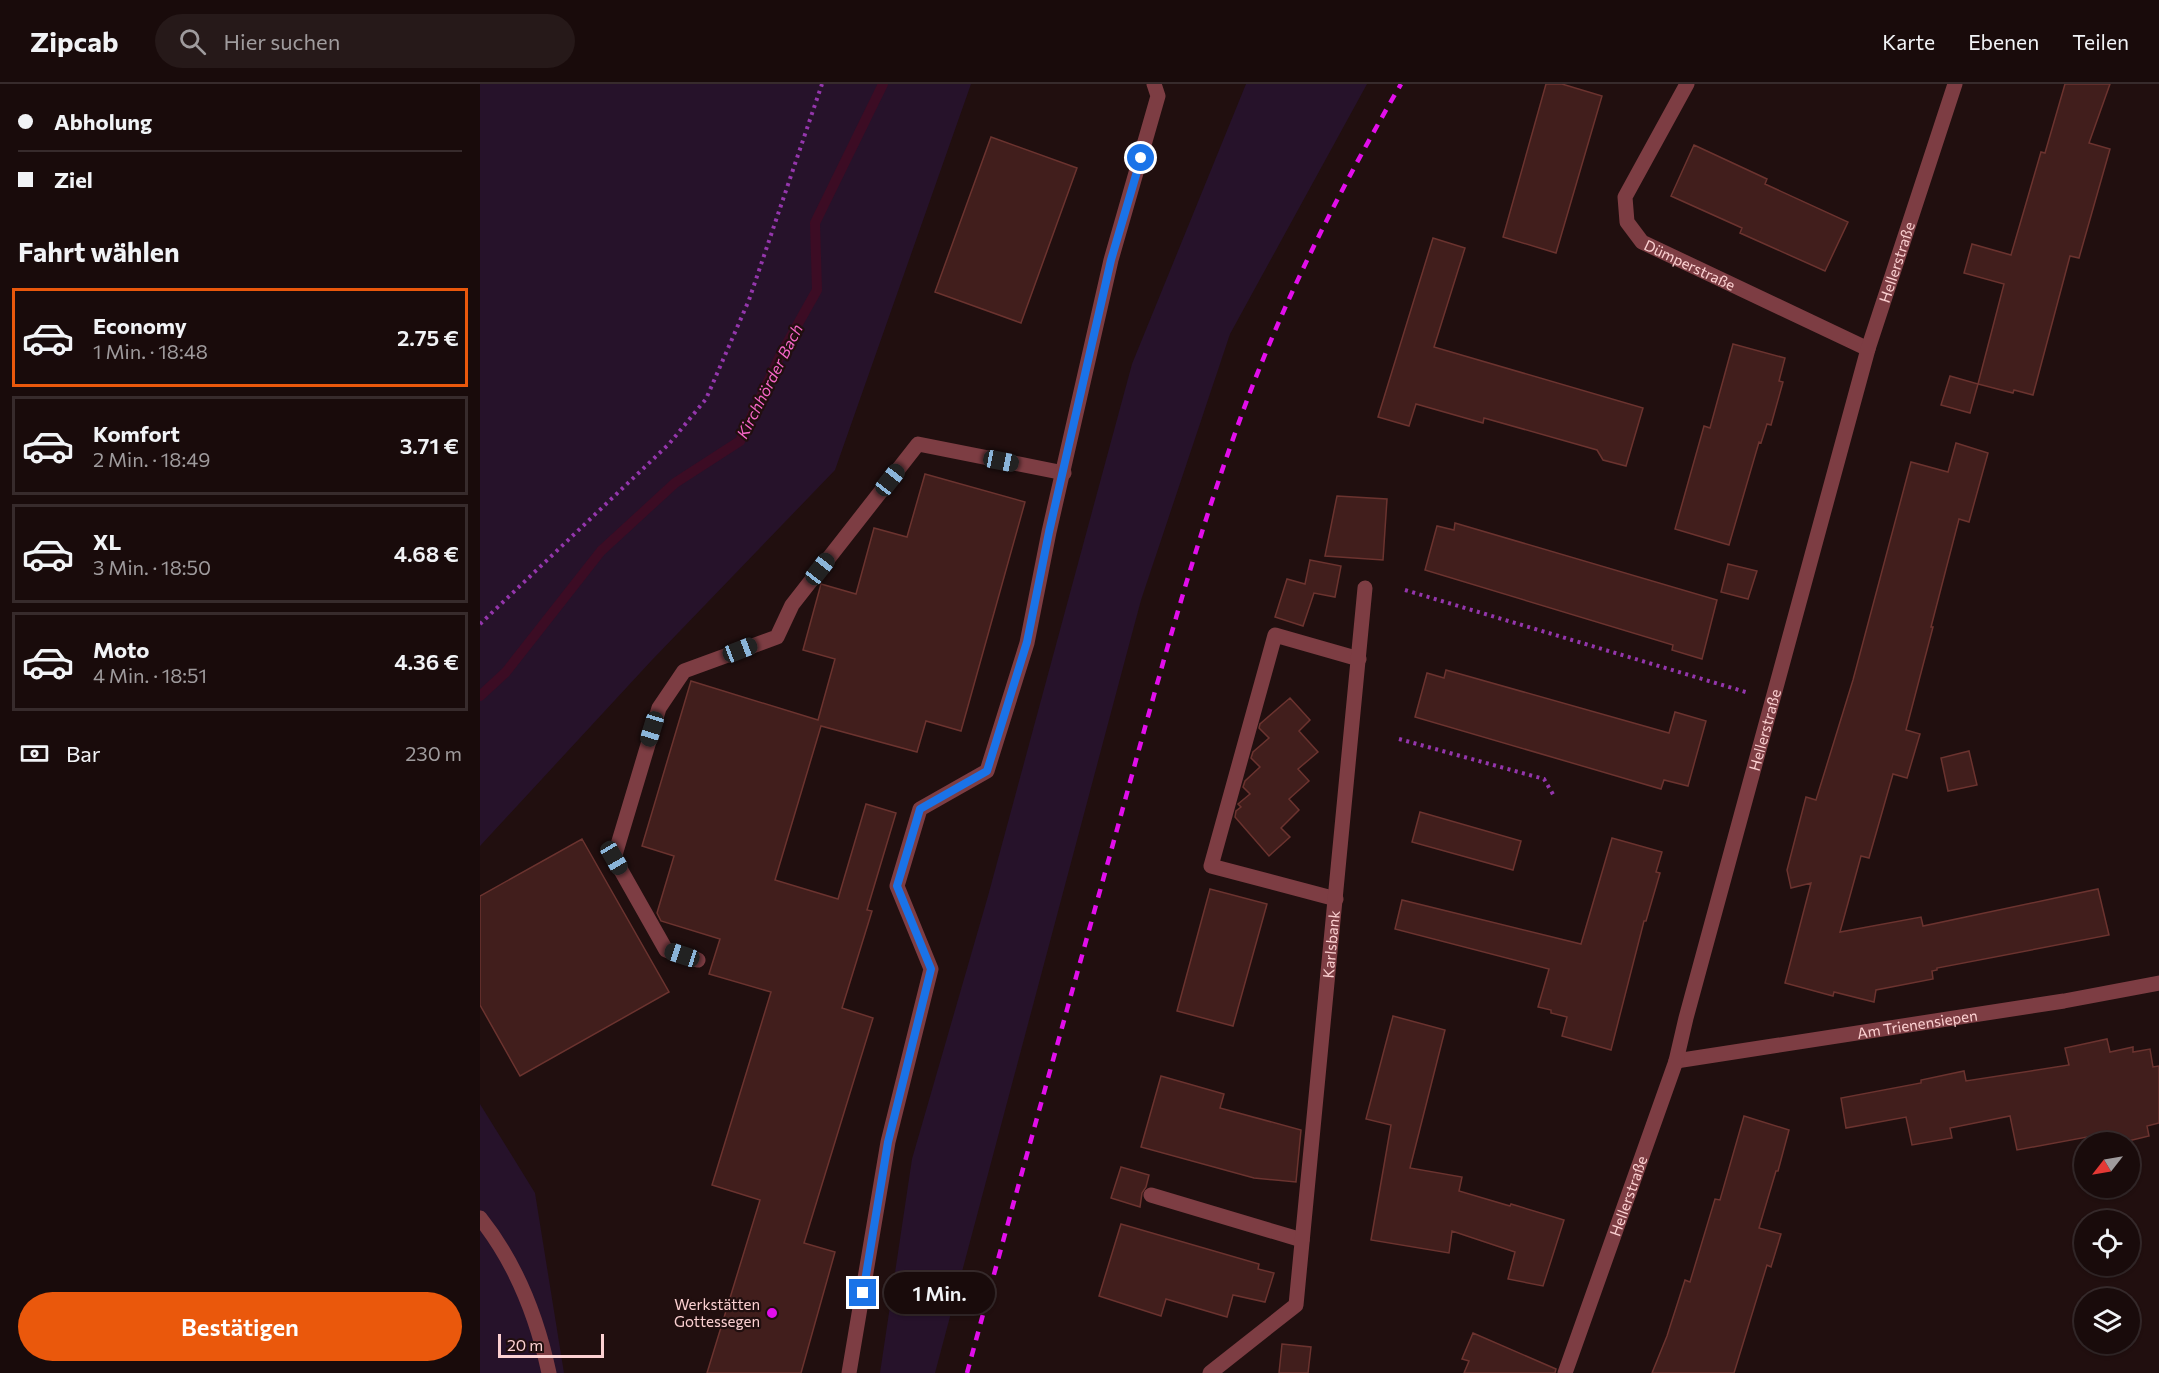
<!DOCTYPE html>
<html lang="de">
<meta charset="utf-8">
<style>
body{margin:0;font-family:Commissioner,sans-serif;background:#261919;color:#f1f3f6;height:100vh;display:flex;flex-direction:column;font-size:22px;white-space:nowrap}
*{box-sizing:border-box;margin:0}
p{font-size:20px;color:#9f9b9d}
.icon{flex:none;width:33px;height:33px;fill:none;stroke:currentColor;stroke-width:2;stroke-linecap:round;stroke-linejoin:round}
.map{position:relative;flex:1;overflow:hidden}
.sheet{display:flex;flex-direction:column;background:#190b0b;width:480px}
.sheet>*{flex:none}
.banner{display:grid;align-content:center;height:132px;padding:0 18px;background:#190b0b}
.needle{width:39px;rotate:239deg}
.fabs{position:absolute;left:1594px;top:1048px;display:grid;gap:12px}
.fabs a{display:grid;place-items:center;width:66px;height:66px;border-radius:50%;background:#190b0b;box-shadow:0 2px 4px #0004,0 0 0 2px #372b2c;font-size:30px}
.scale{position:absolute;left:18px;bottom:15px;width:106px;box-sizing:border-box;padding-left:6px;border:3px solid #fcd1d2;border-top:0;font-size:16px;line-height:21px;white-space:nowrap;color:#fcd1d2;-webkit-text-stroke:4px #210f0f;paint-order:stroke}
.end{position:absolute;width:27px;height:27px;margin:-14px;border:8px solid #1a73e8;background:#fff;box-shadow:0 0 0 3px #fff}
.from{border-radius:50%}
.bubble{position:absolute;height:42px;border-radius:21px;background:#190b0b;box-shadow:0 2px 4px #0004,0 0 0 2px #372b2c;font-size:20px;font-weight:600;line-height:42px;text-align:center}
.car{position:absolute;width:18px;height:36px;margin:-18px -9px;border-radius:8px;box-shadow:0 0 4px 2px #0007;background:linear-gradient(#222 24%,#8ab4d8 0 40%,#222 0 76%,#8ab4d8 0 86%,#222 0)}
.banner b{display:flex;align-items:center;gap:21px;height:57px;font-size:22px}
.banner b+b{border-top:2px solid #372b2c}
.banner i{width:15px;height:15px;background:#f1f3f6}
ul{padding:0;list-style:none}
li{display:flex;align-items:center;gap:18px;height:99px;margin:0 12px 9px;padding:0 6px;border:3px solid #372b2c;border-radius:0px}
li div{flex:1}
li b{display:block;font-size:22px}
li em{font-style:normal;font-weight:600}
li.selected{border-color:#ea580c}
li>.icon{width:54px;height:54px;stroke-width:1.5}
h2{padding:0 18px;font-size:27px;line-height:72px}
.pay{display:flex;align-items:center;gap:15px;height:66px;padding:0 18px;font-size:22px}
.pay p{margin-inline-start:auto}
.cta{display:flex;gap:12px;margin-top:auto;padding:12px 18px}
.cta a{flex:1;height:69px;border-radius:36px;background:#ea580c;color:#fff;font-size:24px;font-weight:600;line-height:69px;text-align:center}
header{display:flex;align-items:center;gap:36px;box-sizing:border-box;height:84px;padding:0 30px;background:#190b0b;border-bottom:2px solid #372b2c}
header strong{font-size:28px}
nav{display:flex;gap:33px;margin-inline-start:auto;font-size:21px}
.search{width:420px;height:54px;background:#261919;display:flex;align-items:center;gap:15px;box-sizing:border-box;padding:0 21px;border-radius:33px;color:#9f9b9d;font-size:22px}
main{display:flex;flex:1;min-height:0}
.map>svg:first-child{display:block}
.green{fill:#26122a}
.lines{fill:none;stroke-linecap:round;stroke-linejoin:round}
.stream{stroke:#3c0c24;stroke-width:10}
.building{fill:#411e1c;stroke:#6b332f;stroke-width:1.5}
.path{stroke:#9436ac;stroke-width:4;stroke-dasharray:3 4.5;stroke-linecap:butt}
.minor{stroke:#7d3d43;stroke-width:15}
.rail{stroke:#e20eeb;stroke-width:4.5;stroke-dasharray:9 8;stroke-linecap:butt}
.route{stroke:#1a73e8;stroke-width:8}
.poi-dot{fill:#e20eeb;stroke:#210f0f;stroke-width:2}
.labels{text-anchor:middle;dominant-baseline:central;stroke-width:4.5;stroke-linejoin:round;paint-order:stroke}
.street-label{font-size:15px;fill:#fcd1d2;stroke:#210f0f}
.poi-label{font-size:15px;fill:#fcd1d2;stroke:#210f0f;text-anchor:end}
.water-label{font-size:16px;font-style:italic;fill:#f666c7;stroke:#210f0f}
</style>
<header>
<strong>Zipcab</strong>
<div class="search"><svg class="icon" aria-label="search" viewBox="0 0 24 24"><circle cx="10" cy="10" r="6"/><path d="M15 15l6 6"/></svg>Hier suchen</div>
<nav><a>Karte</a><a>Ebenen</a><a>Teilen</a></nav>
</header>
<main>
<section class="sheet">
<div class="banner">
<b><i class="from"></i>Abholung</b>
<b><i></i>Ziel</b>
</div>
<h2>Fahrt wählen</h2>
<ul>
<li class="selected"><svg class="icon" aria-label="car" viewBox="0 0 24 24"><path d="M5 17H2v-5l4-1 3-4h7l3 4 3 1v5h-3M9 17h6M6 11h13"/><circle cx="7" cy="17" r="2"/><circle cx="17" cy="17" r="2"/></svg><div><b>Economy</b><p>1 Min. · 18:48</p></div><em>2.75 €</em></li>
<li><svg class="icon" aria-label="car" viewBox="0 0 24 24"><path d="M5 17H2v-5l4-1 3-4h7l3 4 3 1v5h-3M9 17h6M6 11h13"/><circle cx="7" cy="17" r="2"/><circle cx="17" cy="17" r="2"/></svg><div><b>Komfort</b><p>2 Min. · 18:49</p></div><em>3.71 €</em></li>
<li><svg class="icon" aria-label="car" viewBox="0 0 24 24"><path d="M5 17H2v-5l4-1 3-4h7l3 4 3 1v5h-3M9 17h6M6 11h13"/><circle cx="7" cy="17" r="2"/><circle cx="17" cy="17" r="2"/></svg><div><b>XL</b><p>3 Min. · 18:50</p></div><em>4.68 €</em></li>
<li><svg class="icon" aria-label="car" viewBox="0 0 24 24"><path d="M5 17H2v-5l4-1 3-4h7l3 4 3 1v5h-3M9 17h6M6 11h13"/><circle cx="7" cy="17" r="2"/><circle cx="17" cy="17" r="2"/></svg><div><b>Moto</b><p>4 Min. · 18:51</p></div><em>4.36 €</em></li>
</ul>
<div class="pay"><svg class="icon" aria-label="cash" viewBox="0 0 24 24"><path d="M3 7h18v10H3z"/><circle cx="12" cy="12" r="2"/></svg>Bar<p>230 m</p></div>
<div class="cta"><a>Bestätigen</a></div>
</section>
<div class="map">
<svg width="1679" height="1289" viewBox="0 0 1679 1289">
<rect width="100%" height="100%" fill="#210f0f"/>
<!-- green -->
<path class="green" d="M0 0H491L355 386 172 576 0 762Z
M766 0H887L750 250 661 516 455 1289H400L432 1075 508 812 652 280Z
M0 1020 55 1109 84 1289H0Z"/>
<g class="lines">
<!-- stream -->
<path class="stream" d="M0 612 26 588 121 467 195 399 260 357 301 270 337 206 335 139 403 0"/>
</g>
<!-- building -->
<path class="building" d="M1066 0H1082L1122 12 1076 169 1023 153Z
M1585 0H1630L1609 59 1630 65 1599 174 1590 172 1553 311 1534 306 1533 309 1498 300 1524 200 1484 189 1492 160 1531 171 1561 68 1565 69Z
M511 53 597 84 541 239 455 208Z
M1214 61 1287 95 1285 100 1368 138 1345 187 1260 149 1262 144 1191 112Z
M953 154 985 164 954 263 1163 324 1146 382 1123 376 1117 366 1004 334 1003 339 936 320 929 342 898 333Z
M1253 260 1305 274 1299 297 1303 298 1291 341 1287 340 1281 359 1279 358 1249 461 1195 445 1224 342 1230 344Z
M1470 292 1498 300 1490 329 1461 321Z
M1476 359 1508 369 1489 438 1479 435 1451 543H1453L1426 646 1440 650 1427 694 1413 690 1389 774 1381 772 1360 848 1441 833 1443 842 1618 805 1629 851 1457 884V886L1452 887 1453 895 1396 906 1394 918 1354 908 1353 912 1305 899 1331 799 1311 804 1307 786 1326 713 1336 716 1373 596 1431 378 1468 388Z
M445 390 545 418 481 647 446 637 437 668 341 642 295 796 358 815 386 720 416 729 387 826 392 827 362 924 393 934 324 1159 355 1168 321 1289H227L280 1116 232 1101 291 908 229 890 240 855 181 837 177 829 194 772 162 762 211 597 338 636 355 575 323 566 341 500 376 510 394 444 427 453Z
M857 412 907 415 903 476 845 472Z
M975 439 1237 516 1222 575 1192 566 1193 561 945 486 957 442 974 446Z
M830 476 861 482 855 513 834 509 823 542 795 533 807 495 825 500Z
M1248 480 1277 487 1268 515 1241 508Z
M966 586 1189 649 1195 628 1226 637 1208 702 1184 696 1181 705 935 633 947 589 964 594Z
M810 614 830 636 819 647 838 668 818 685 829 697 809 715 819 726 801 744 810 753 789 772 755 733 756 727 761 723 758 720 770 710 763 703 765 697 780 683 771 674 773 668 789 654 779 644 780 640Z
M1489 667 1497 701 1468 707 1461 674Z
M940 728 1041 757 1033 786 932 758Z
M1132 754 1182 768 1176 788 1180 789 1166 837H1164L1131 966 1082 952 1087 933 1071 929V926L1058 923 1069 885 915 845 922 816 1101 860Z
M102 755 189 908 40 992 0 921V812Z
M730 805 787 820 753 942 697 927Z
M913 932 965 946 930 1084 982 1093 979 1107 1030 1122 1031 1120 1084 1136 1063 1202 1028 1195 1035 1168 972 1147 969 1169 891 1156 911 1041 886 1035Z
M1627 955 1630 968 1653 963V968L1670 965 1673 983 1679 982V1039L1667 1042 1669 1052 1640 1059H1625L1623 1050 1537 1066 1530 1032 1470 1044 1472 1054 1432 1061 1426 1033 1366 1044 1361 1014 1441 999V996L1484 987 1486 997 1589 981 1585 964Z
M681 992 744 1010 740 1024 821 1046 816 1098 774 1094 661 1063Z
M1264 1032 1309 1046 1298 1087H1296L1279 1144 1301 1150 1291 1183 1287 1181 1254 1289H1172L1187 1252 1205 1196 1210 1198 1235 1115 1240 1116Z
M641 1083 669 1091 666 1103 662 1109 660 1123 631 1114Z
M641 1140 779 1180 778 1185 794 1189 785 1218 753 1211 747 1233 686 1215 681 1232 619 1212Z
M993 1249 1076 1285 1075 1289H984L989 1277 982 1275Z
M802 1260 831 1263 828 1289H799Z"/>
<g class="lines">
<!-- path -->
<path class="path" d="M925 506 1269 609
M0 540 189 360 226 315 269 216 342 0
M919 655 1064 695 1074 712"/>
<!-- minor -->
<g class="minor">
<path id="s1" d="M1207 0 1145 113 1147 138 1162 158 1388 265"/>
<path d="M856 815 731 782 795 551 879 575"/>
<path d="M218 876 186 866 134 774 179 624 204 587 297 553 312 521 438 360 584 389"/>
<path id="s2" d="M1196 977 1584 917 1679 899"/>
<path d="M671 1111 822 1156"/>
<path d="M0 1134C36 1179 57 1233 69 1289"/>
<path d="M369 1289 408 1058 451 885 417 802 440 725 507 687 547 559 569 448 631 176 678 12 674 0"/>
<path id="s3" d="M730 1289 816 1221 885 504"/>
<path id="s4" d="M1085 1289 1196 977 1206 934 1388 265 1475 0"/>
</g>
<!-- rail -->
<path class="rail" d="M487 1289C535 1113 584 936 633 760 673 615 711 469 763 327 805 213 860 105 921 0"/>
</g>
<g class="lines">
<!-- route -->
<path class="route" d="M383 1209 408 1058 451 885 417 802 440 725 507 687 547 558 569 448 631 176 661 74"/>
</g>
<!-- markers -->
<circle class="poi-dot" cx="292" cy="1229" r="6"/>
<g class="labels">
<!-- street labels -->
<g class="street-label">
<text stroke="none"><textPath href="#s4" startOffset="1160">Hellerstraße</textPath></text>
<text stroke="none"><textPath href="#s1" startOffset="232">Dümperstraße</textPath></text>
<text stroke="none"><textPath href="#s4" startOffset="674">Hellerstraße</textPath></text>
<text stroke="none"><textPath href="#s3" startOffset="472">Karlsbank</textPath></text>
<text stroke="none"><textPath href="#s2" startOffset="244">Am Trienensiepen</textPath></text>
<text stroke="none"><textPath href="#s4" startOffset="188">Hellerstraße</textPath></text>
</g>
<!-- poi labels -->
<g class="poi-label">
<text x="280" y="1220">Werkstätten<tspan x="280" dy="17">Gottessegen</tspan></text>
</g>
<!-- water labels -->
<g class="water-label">
<text transform="translate(289 297) rotate(-63)">Kirchhörder Bach</text>
</g>
</g>
</svg>
<div class="fabs">
<a><svg class="needle" viewBox="-14 -14 28 28"><path d="M0-13l5 13h-10z" fill="#e53935"/><path d="M0 13l5-13h-10z" fill="#9f9b9d"/></svg></a>
<a><svg class="icon" aria-label="locate" viewBox="0 0 24 24"><circle cx="12" cy="12" r="6"/><path d="M12 2v4M12 18v4M2 12h4M18 12h4"/></svg></a>
<a><svg class="icon" aria-label="layers" viewBox="0 0 24 24"><path d="M12 4l9 5-9 5-9-5zM3 14l9 5 9-5"/></svg></a>
</div>
<div class="scale">20 m</div>
<i class="end from" style="left:661px;top:74px"></i>
<i class="end" style="left:383px;top:1209px"></i>
<div class="bubble" style="left:404px;top:1188px;width:111px">1 Min.</div>
<i class="car" style="left:521px;top:377px;rotate:101deg"></i>
<i class="car" style="left:410px;top:396px;rotate:38deg"></i>
<i class="car" style="left:340px;top:485px;rotate:38deg"></i>
<i class="car" style="left:260px;top:566px;rotate:69deg"></i>
<i class="car" style="left:172px;top:645px;rotate:197deg"></i>
<i class="car" style="left:134px;top:774px;rotate:150deg"></i>
<i class="car" style="left:202px;top:871px;rotate:288deg"></i>
</div>
</main>
